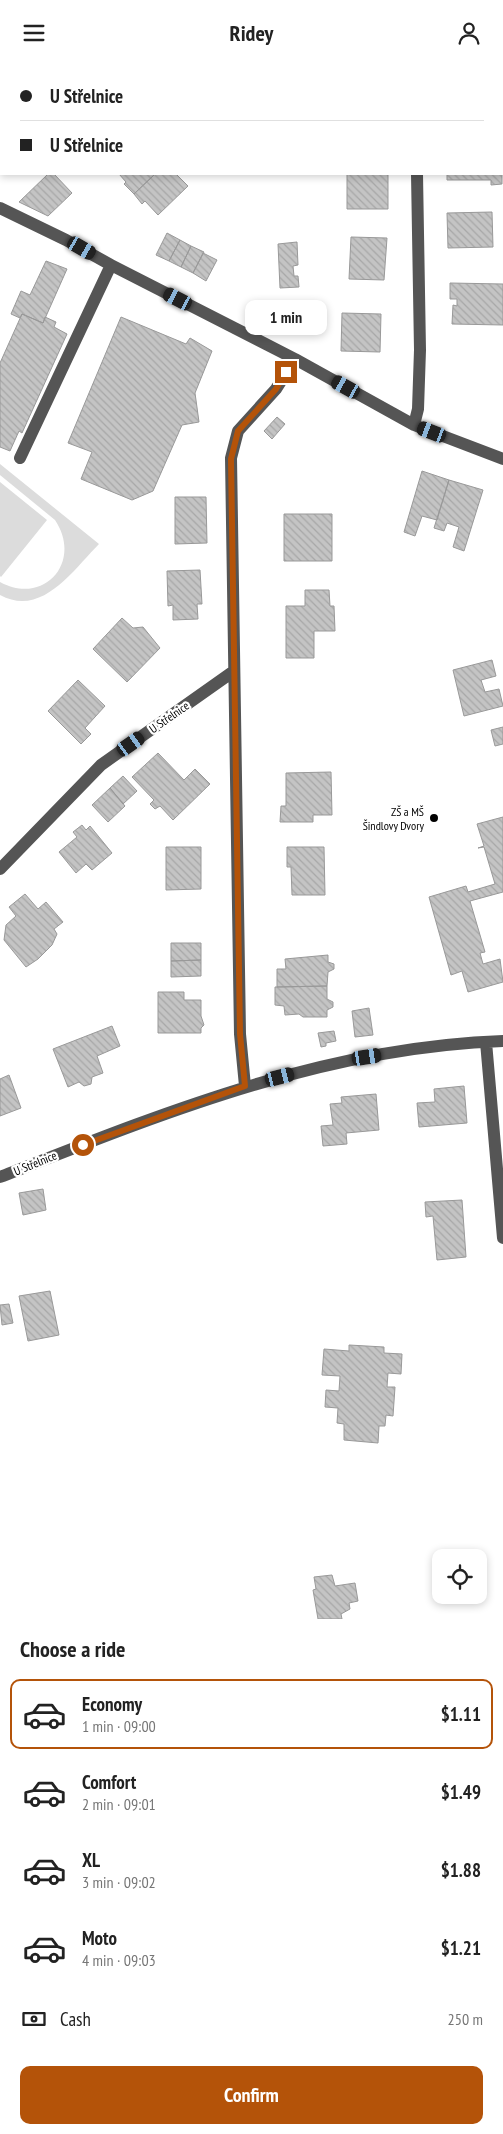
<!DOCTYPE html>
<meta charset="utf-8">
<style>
body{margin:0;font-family:"PT Sans Narrow",sans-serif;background:#f2f2f2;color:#222;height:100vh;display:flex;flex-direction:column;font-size:19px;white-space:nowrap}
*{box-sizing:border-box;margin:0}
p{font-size:16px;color:#767676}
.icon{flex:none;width:28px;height:28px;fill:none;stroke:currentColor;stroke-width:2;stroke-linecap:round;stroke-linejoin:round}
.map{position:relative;height:1554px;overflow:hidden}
.drawer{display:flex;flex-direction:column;background:#fff;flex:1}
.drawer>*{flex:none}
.guide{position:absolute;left:0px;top:0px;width:504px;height:110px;box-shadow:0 2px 8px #0003;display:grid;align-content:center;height:110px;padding:0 20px;background:#fff}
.fabs{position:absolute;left:432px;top:1484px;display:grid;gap:10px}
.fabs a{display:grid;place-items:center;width:55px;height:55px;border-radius:10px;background:#fff;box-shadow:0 2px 8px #0003;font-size:25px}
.end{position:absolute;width:22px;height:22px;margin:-11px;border:6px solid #b45309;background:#fff;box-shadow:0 0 0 2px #fff}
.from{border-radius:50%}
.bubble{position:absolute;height:35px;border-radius:10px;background:#fff;box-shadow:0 2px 8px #0003;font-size:16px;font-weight:600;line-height:35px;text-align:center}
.car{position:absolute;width:15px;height:30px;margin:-15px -8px;border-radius:6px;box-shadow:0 0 4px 1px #0007;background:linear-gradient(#222 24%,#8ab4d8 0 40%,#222 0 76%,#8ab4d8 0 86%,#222 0)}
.guide b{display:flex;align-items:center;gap:18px;height:48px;font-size:19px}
.guide b+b{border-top:1px solid #e0e0e0}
.guide i{width:12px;height:12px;background:#222}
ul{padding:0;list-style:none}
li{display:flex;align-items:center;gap:15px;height:70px;margin:0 10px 8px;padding:0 10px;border:2px solid transparent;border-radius:10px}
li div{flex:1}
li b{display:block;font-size:19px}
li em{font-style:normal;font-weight:600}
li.selected{border-color:#b45309}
li>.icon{width:45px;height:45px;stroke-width:1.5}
h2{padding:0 20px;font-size:22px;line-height:60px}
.pay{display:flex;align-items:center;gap:12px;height:55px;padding:0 20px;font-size:19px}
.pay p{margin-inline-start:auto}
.cta{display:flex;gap:10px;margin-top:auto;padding:10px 20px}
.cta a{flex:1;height:58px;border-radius:10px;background:#b45309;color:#fff;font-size:20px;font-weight:600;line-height:58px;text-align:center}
header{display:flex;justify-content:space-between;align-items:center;height:65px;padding:0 20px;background:#fff;font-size:22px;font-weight:600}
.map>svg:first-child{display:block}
.green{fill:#dcdcdc}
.building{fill:url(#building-back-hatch);stroke:#999}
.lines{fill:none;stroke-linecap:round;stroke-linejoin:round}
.minor{stroke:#555;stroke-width:12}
.route{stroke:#b45309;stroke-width:6}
.poi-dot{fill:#000;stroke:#fff;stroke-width:2}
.labels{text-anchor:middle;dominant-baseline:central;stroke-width:4.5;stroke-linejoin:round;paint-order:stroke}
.street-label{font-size:12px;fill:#000;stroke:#fff}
.poi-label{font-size:12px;fill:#000;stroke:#fff;text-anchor:end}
</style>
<header><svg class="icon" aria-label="menu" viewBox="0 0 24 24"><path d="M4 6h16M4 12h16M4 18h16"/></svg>Ridey<svg class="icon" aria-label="person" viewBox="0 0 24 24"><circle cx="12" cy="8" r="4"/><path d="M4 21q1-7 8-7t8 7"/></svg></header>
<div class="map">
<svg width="503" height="1554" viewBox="0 0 503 1554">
<defs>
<pattern id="building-back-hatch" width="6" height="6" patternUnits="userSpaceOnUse" patternTransform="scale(1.25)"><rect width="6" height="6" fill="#c4c4c4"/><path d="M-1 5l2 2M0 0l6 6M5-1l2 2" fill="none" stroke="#a7a7a7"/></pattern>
</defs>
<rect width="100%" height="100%" fill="#fff"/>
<!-- green -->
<path class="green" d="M0 399 99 479C73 505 42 553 0 530V517C44 541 83 497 55 455L0 410Z
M0 417 47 455 1 512 0 511Z"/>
<!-- building -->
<path class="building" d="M447 0H498V1H447Z
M48 109H54L72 128 48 151 19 137Z
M119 109H155L134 129 124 119 126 117Z
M155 109H176L188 121 158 150 145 136 142 139 134 129Z
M347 109H388V144H347Z
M447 109H502V119L491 120V115H447Z
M492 147 493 182 448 183 447 148Z
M167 168 180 175 169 196 156 190Z
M351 172 387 173 384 215 349 214Z
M180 175 191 181 181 202 169 196Z
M297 177 298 200 293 201 294 211H298L299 222 280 223 278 179Z
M191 181 204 187 193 208 181 202Z
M203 188 217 195 206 216 193 208Z
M46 196 67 204 43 258 22 249 20 253 11 249 21 226 30 230Z
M450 218 503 219V260L452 259 453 240 457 241V234H450Z
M342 248 381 249 380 287 341 286Z
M22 249 43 258 45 252 56 257 54 262 67 269 22 368 19 366 10 386 0 382V298Z
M121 252 186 279 190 273 212 286 195 328 199 357 182 360 153 426 132 435 81 414 92 387 68 378Z
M277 352 285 359 272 374 264 366Z
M422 406 449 415 437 455 422 451 415 471 404 467Z
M449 415 483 425 464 486 453 482 459 462 447 458 444 466 434 463Z
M175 432H206L207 478 175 479Z
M284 449H332V496H284Z
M200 505 202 539H197L198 554 173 555V540L168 541 167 506Z
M305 525H329L330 541H334L335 566H314V593H286V541H305Z
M122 553 133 563 143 562 160 583 127 617 93 584Z
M492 595 496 611 481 615 485 627 499 624 503 641 464 651 453 605Z
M78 615 105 641 85 663 91 669 81 679 48 646Z
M503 662V679L495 681 491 665Z
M158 688 184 715 195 704 210 719 173 755 160 741 155 744 150 739 154 735 132 712Z
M331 707 332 750H313V757H280L281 741H286V708Z
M123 711 137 726 123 739 110 723Z
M110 723 125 741 108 757 92 740Z
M503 752V827L470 836 485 887 480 888 483 899 500 894 503 917 468 927 462 906 451 910 429 832 466 821 468 827 495 819 484 782 478 783 484 781 477 759Z
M82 760 86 765 90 761 112 788 92 805 86 799 76 808 59 787 77 772 73 767Z
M166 782H201V824L166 825Z
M287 782H324L325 830H292L291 802H287Z
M25 829 38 844 46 837 63 857 54 864 57 869 52 880 38 894 26 902 4 875 6 860 16 851 9 842Z
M171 878H201V895L171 896Z
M328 890V897L334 899V904L328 907 327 921 277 922V904H286L285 894Z
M201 895V911L171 912V896Z
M327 921V934L333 937V942L327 945V952H303L299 949 285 950 284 941 275 940V922Z
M158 927H184V935H201V951L204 960 201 963V968H158Z
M369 943 373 970 355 972 352 946Z
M112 961 120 981 97 991 103 1008 92 1012 91 1019 84 1021 79 1017 68 1022 53 984Z
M334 966 336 976 326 978V981L321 982 318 968Z
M9 1010 21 1043 0 1051V1014Z
M464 1021 467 1058 419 1062 417 1038 435 1037 434 1024Z
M376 1029 379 1065 346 1068 347 1079 323 1081 321 1061 333 1060 330 1039 342 1038 341 1032Z
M43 1124 46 1145 23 1150 19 1128Z
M462 1135 466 1192 437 1195 433 1151 426 1152 425 1137Z
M50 1226 59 1270 28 1276 19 1231Z
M9 1239 13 1258 2 1260 0 1240Z
M349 1280 384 1282V1288L402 1289 401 1309 388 1308 387 1322H395L393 1351 386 1350 385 1361H379L378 1378 344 1375V1359L337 1358 338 1343 325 1342 326 1325 339 1326 340 1311 322 1310 324 1284 349 1286Z
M332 1510 335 1521 355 1518 358 1536 349 1538 350 1544 341 1549 342 1554H318L313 1525 316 1524 314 1512Z"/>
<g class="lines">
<!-- minor -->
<path class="minor" d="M415 0V1
M0 143 66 175 111 200 295 294 414 360 503 394
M414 360 418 344 420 285 417 109
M20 393 111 200
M0 804 101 700 234 606
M486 977 503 1173
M245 1021 240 969 231 393 238 366 276 324 295 294
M0 1112C163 1048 325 982 503 976"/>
</g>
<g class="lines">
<!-- route -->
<path class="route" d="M83 1080 245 1021 240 969 231 394 238 366 276 324 286 307"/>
</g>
<!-- markers -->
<circle class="poi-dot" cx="434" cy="753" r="5"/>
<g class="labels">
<!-- street labels -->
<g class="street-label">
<text transform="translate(169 652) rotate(-35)">U Střelnice</text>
<text transform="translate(35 1098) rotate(-22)">U Střelnice</text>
</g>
<!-- poi labels -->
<g class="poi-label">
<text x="424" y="746">ZŠ a MŠ<tspan x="424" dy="14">Šindlovy Dvory</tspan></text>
</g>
</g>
</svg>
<div class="fabs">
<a><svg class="icon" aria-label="locate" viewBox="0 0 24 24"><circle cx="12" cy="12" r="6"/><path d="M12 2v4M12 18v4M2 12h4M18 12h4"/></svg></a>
</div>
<i class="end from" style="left:83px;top:1080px"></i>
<i class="end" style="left:286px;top:307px"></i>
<div class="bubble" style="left:245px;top:235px;width:82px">1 min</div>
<i class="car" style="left:82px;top:183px;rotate:120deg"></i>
<i class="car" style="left:178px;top:234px;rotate:297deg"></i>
<i class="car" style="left:346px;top:322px;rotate:299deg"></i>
<i class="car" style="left:432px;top:367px;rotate:291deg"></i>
<i class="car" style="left:131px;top:679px;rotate:55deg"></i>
<i class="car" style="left:367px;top:992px;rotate:81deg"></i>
<i class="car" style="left:280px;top:1012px;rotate:76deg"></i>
<div class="guide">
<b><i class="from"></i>U Střelnice</b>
<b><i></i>U Střelnice</b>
</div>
</div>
<section class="drawer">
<h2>Choose a ride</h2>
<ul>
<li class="selected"><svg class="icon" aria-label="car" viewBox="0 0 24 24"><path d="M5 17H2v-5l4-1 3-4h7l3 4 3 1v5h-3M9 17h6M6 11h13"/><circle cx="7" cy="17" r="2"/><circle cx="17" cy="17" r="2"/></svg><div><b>Economy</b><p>1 min · 09:00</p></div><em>$1.11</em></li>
<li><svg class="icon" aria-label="car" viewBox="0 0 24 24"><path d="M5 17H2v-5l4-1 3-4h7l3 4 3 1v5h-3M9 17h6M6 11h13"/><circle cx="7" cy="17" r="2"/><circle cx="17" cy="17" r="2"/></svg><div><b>Comfort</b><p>2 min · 09:01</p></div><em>$1.49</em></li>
<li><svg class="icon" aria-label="car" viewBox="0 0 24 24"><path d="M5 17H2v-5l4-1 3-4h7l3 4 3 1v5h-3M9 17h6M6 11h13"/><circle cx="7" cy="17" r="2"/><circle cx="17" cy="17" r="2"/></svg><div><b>XL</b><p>3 min · 09:02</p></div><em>$1.88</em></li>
<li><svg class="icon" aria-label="car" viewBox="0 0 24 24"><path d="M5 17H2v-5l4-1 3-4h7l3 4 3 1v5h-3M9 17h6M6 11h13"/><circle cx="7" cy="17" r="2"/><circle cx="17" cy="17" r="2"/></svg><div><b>Moto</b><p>4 min · 09:03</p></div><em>$1.21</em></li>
</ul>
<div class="pay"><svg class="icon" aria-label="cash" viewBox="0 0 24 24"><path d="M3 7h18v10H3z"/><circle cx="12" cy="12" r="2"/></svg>Cash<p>250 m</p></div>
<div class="cta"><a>Confirm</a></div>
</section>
